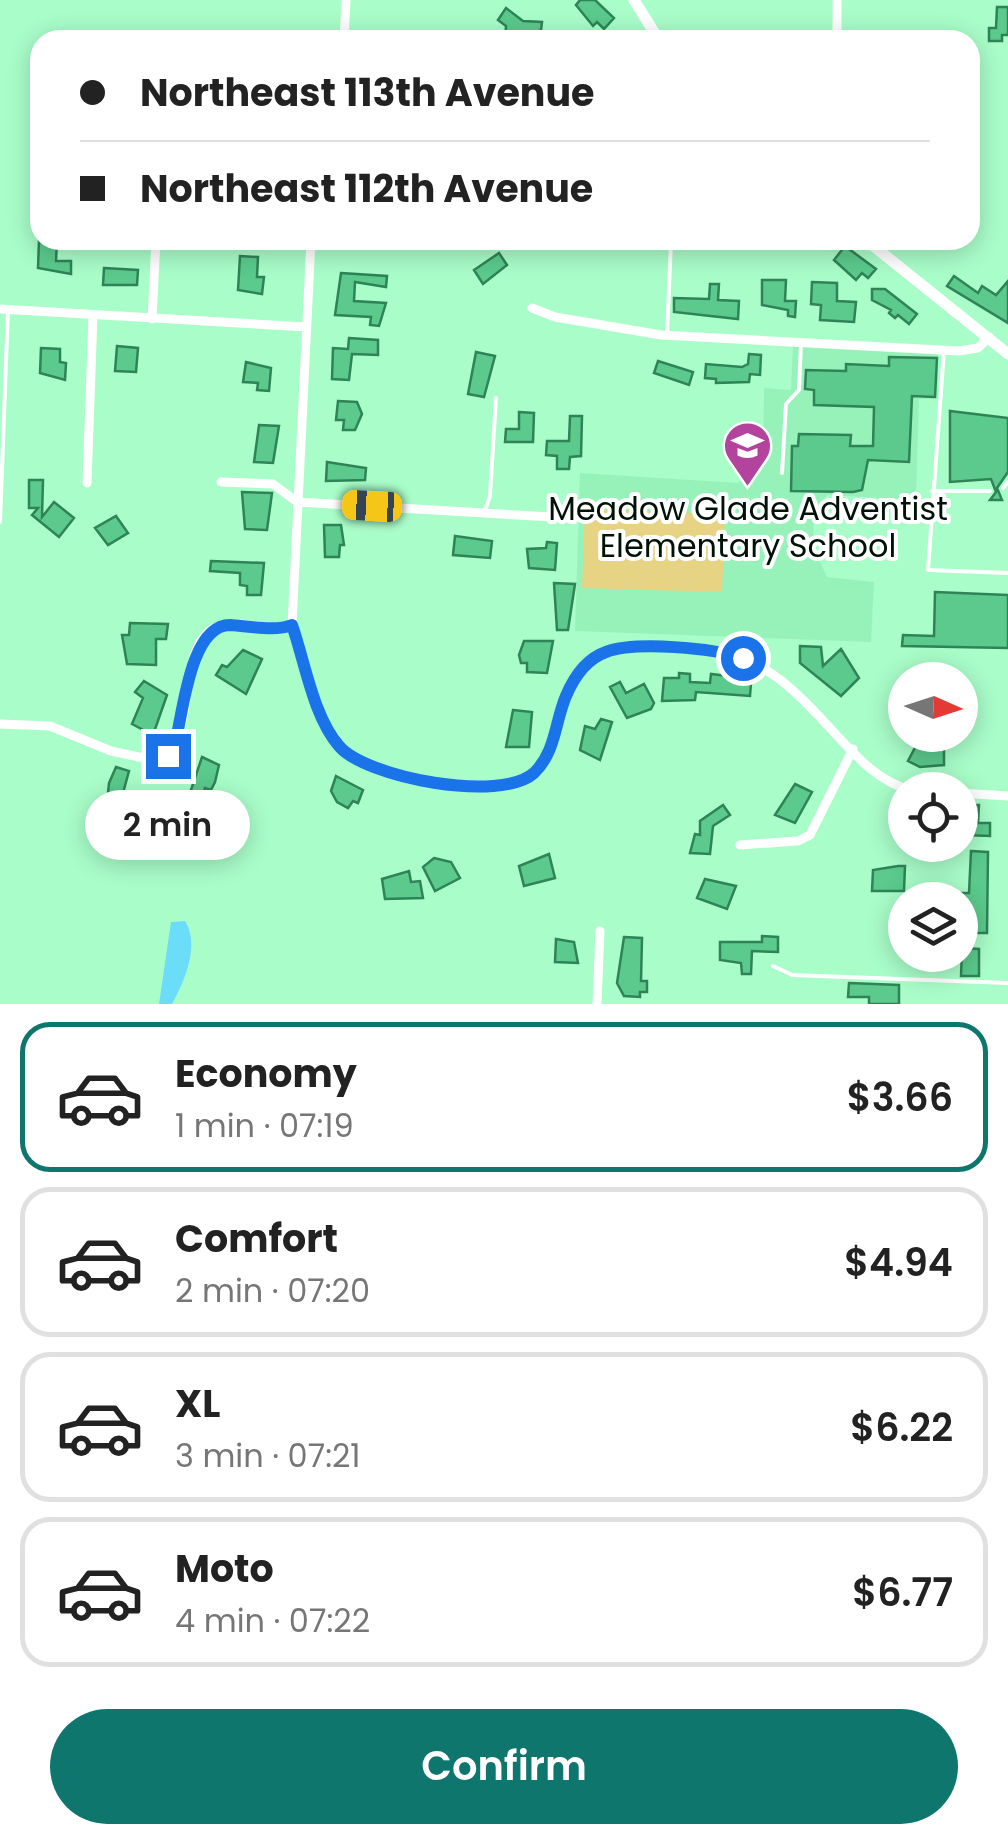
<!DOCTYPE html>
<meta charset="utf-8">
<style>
body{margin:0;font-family:Poppins,sans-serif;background:#f6f6f6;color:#222;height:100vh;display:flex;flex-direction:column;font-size:38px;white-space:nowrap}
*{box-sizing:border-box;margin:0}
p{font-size:32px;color:#767676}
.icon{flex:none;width:55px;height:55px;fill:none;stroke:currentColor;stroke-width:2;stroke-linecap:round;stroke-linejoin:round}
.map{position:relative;height:1004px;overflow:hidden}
.side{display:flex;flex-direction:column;background:#fff;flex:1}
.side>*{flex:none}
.banner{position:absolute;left:30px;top:30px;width:950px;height:220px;border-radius:30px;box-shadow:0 5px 25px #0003;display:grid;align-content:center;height:220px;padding:0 50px;background:#fff}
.needle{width:65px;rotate:93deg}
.fabs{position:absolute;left:888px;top:662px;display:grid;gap:20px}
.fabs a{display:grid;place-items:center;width:90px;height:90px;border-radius:50%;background:#fff;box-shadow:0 5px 25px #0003;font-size:50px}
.end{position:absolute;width:45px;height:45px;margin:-22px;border:12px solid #1a73e8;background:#fff;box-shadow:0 0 0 5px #fff}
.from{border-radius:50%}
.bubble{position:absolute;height:70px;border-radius:35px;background:#fff;box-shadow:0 5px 25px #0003;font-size:32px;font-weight:600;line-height:70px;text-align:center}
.car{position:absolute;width:30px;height:60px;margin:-30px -15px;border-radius:12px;box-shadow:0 0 8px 2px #0007;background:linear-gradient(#f5c518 24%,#345 0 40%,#f5c518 0 76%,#345 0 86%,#f5c518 0)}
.banner b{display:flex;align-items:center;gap:35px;height:95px;font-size:38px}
.banner b+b{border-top:2px solid #e0e0e0}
.banner i{width:25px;height:25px;background:#222}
ul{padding:18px 0 0;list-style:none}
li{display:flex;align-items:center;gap:30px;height:150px;margin:0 20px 15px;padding:0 30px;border:5px solid #e0e0e0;border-radius:30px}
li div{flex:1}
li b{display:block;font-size:38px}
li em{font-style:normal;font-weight:600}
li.on{border-color:#0f766e}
li>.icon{width:90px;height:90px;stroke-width:1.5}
.button{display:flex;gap:20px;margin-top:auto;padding:20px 50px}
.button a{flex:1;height:115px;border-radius:60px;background:#0f766e;color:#fff;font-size:40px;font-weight:600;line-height:115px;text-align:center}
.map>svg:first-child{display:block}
.built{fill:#97f2ba}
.green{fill:#e6d384}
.water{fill:#6cddf9}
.building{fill:#5bca8c;stroke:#2e8456;stroke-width:2.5}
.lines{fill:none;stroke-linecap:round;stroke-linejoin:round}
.service{stroke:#fff;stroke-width:4}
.minor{stroke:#fff;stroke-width:9}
.tertiary{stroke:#fff;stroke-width:11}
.route{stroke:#1a73e8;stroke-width:12}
.labels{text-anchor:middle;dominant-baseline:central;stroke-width:8;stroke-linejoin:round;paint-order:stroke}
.poi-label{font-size:32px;fill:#001105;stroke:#fff}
</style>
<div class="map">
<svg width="1008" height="1004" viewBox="0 0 1008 1004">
<rect width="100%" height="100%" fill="#a9fdc9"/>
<!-- built -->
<path class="built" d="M793 345 938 354V399H919L916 500 827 495 814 518 813 546 827 577 874 582 871 642 575 631 580 473 738 483 763 464 764 388 791 390Z"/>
<!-- green -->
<path class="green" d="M585 509 725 514 722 592 582 588Z"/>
<!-- water -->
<path class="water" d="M185 921C200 945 185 980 172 1004H159L171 922Z"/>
<!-- building -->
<path class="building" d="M580 0H595L614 18 604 29 597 22 593 26 576 5Z
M997 7H1008V35H1002V41H989V28H996Z
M506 8 523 21 542 22 540 38 505 40 506 26 498 20Z
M39 240H57L56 261H71V274L38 268Z
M845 246 876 269 868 278 862 273 856 280 834 260Z
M499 253 507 265 483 284 474 270Z
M240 256 258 257 257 277H264L262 294 238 290Z
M104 268 138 270 137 285H103Z
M341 273 387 276 386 287 355 282 354 301 386 303 379 326 370 325 371 317 335 315Z
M954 276 978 293 982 286 996 295 1008 281V323L947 286Z
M762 280H786L785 301H796L795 317 788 316V310L762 305Z
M812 282 837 283V301L856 302 854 322 820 320 821 305 811 304Z
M710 284H719L718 300 739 301 738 319 674 312V298L709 299Z
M872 289H885L917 314 909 324 898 315 895 318 889 313 891 310 872 300Z
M349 338 378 340V355L352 354 349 380 332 379 333 348 348 349Z
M117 346 138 348 136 372 115 371Z
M41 348 60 349V362L66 363 65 380 40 373Z
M476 352 495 356 484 397 468 394Z
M749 354 761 355 760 375 750 374 749 382 716 383V379L705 378 706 364 742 367 748 364Z
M889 357 937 358 935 397 912 396 909 462 868 460 862 490 853 492 791 491 792 446H798L799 434 851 435 850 446H873L874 407 814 405V390L805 389 806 370 846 371V364L889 366Z
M658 361 693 372 689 385 654 373Z
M246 362 271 368 269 391 257 390 258 383 243 382Z
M338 401 357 402 362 414 355 430H343L344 420H336Z
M950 411 1008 418V472L997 488 1002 500H990L996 492 991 479 950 482Z
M519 412 534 413 533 442H505L506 429H519Z
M570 416H582L581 456 570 457 569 469H557V456L546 455 547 441H569Z
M259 425 279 426 273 463 254 462Z
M327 462 366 468 365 480 326 481Z
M29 480H43L42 517 54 502 74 518 59 537 32 515 38 508H29Z
M242 492 272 493 267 530 245 529Z
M116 516 128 533 108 545 95 528Z
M324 525H341L344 545H340L339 557H325Z
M455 536 492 541 490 558 453 555Z
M547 542 557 543 555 570 529 568 527 549 546 548Z
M211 561 264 563 261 595H247V586L240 585V573L210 571Z
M554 583 575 584 568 630H557Z
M935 592 1008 595V648L902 646 903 635 934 636Z
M130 623 168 624 166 639H156V665L127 664 122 635H129Z
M524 641H553L547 673 527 672V663H521L519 655Z
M800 646 821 647 823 666 841 649 859 678 841 696 800 663Z
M243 650 262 659 246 694 216 675 222 665 227 667Z
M679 673 690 674V682L710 683 711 674 736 677 751 683 750 696 696 692 695 700 662 701 664 678H679Z
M144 681 167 695 153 735 132 724 143 698 135 692Z
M620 682 626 693 644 684 654 703 651 709 627 718 610 687Z
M513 710 532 712 529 747H506Z
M601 719 612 722 600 760 580 750 585 726 595 729Z
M919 740 944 748V765L920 767 908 761Z
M202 757 219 765 215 782 211 790 205 788 198 809 186 805Z
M116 767 129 771 123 793 140 801 135 819 108 812 113 795 108 793 109 783Z
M336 776 363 790 358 803 353 801 348 808 337 802 331 791Z
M795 784 812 792 795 823 775 815Z
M723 805 730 815 713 826 710 854 690 853 695 834 700 835V821Z
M964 805H979L978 823H990V836L963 835Z
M971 851 988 852 987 933H967V918L960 917V893H969Z
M549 854 555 878 524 886 519 866Z
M434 858 451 862 460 878 435 891 423 867Z
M898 866H905L904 891H872L873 870Z
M409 871 411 882 420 881 423 898 385 899 382 879Z
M705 879 736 886 727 909 697 898Z
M762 936 778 937V952L752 951 751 974H742L741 963 720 960V942H762Z
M624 937 642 938 641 981H647V992H640V997L624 996 617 983Z
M556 939 574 942 578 963 555 962Z
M962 948 979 949V976H961Z
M849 983 899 985V1004H869V997H848Z"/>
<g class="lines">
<!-- service -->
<path class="service" d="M667 335 671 242
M944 350 928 570 1008 573
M782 473 786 404 799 390 801 343
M1003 488 1008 482
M932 491H990
M484 513 490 496 496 398
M0 522 8 310
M773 966 792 975 1008 983"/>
<!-- minor -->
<path class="minor" d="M344 40 346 0
M837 40V0
M532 308 555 317 661 335 959 351 978 348 989 337
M0 309 306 327
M152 319 156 240
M221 482 273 484 297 502 552 517
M87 483 93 315
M292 625C305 662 313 716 338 746 366 779 507 805 537 769 566 735 555 682 597 657 626 639 684 647 717 652 809 665 844 777 912 790
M292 625 311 240
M0 724 50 726 111 751 157 761C199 744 175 648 214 628 237 616 268 634 292 625
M960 793 1008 796
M740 845 798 841 810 835 853 749
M597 1004 600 931"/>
<!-- tertiary -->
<path class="tertiary" d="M634 0 659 40
M866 240 1008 354"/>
</g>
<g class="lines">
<!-- route -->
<path class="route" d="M168 756 175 744C183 713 190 625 230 625 249 626 275 632 292 625 305 662 313 716 339 746 366 778 501 803 534 773 556 752 555 721 566 696 574 677 586 659 606 652 636 641 713 648 743 658"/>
</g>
<!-- icons -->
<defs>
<symbol id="school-pin" viewBox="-11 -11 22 30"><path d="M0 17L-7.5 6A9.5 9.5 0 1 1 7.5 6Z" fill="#b4439e" stroke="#fff"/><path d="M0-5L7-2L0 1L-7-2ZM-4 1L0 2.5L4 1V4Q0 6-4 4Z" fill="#fff"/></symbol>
</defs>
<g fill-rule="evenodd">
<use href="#school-pin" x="720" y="418" width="55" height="75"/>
</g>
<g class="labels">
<!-- poi labels -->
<g class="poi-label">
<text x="748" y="508">Meadow Glade Adventist<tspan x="748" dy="37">Elementary School</tspan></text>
</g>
</g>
</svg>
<div class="fabs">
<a><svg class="needle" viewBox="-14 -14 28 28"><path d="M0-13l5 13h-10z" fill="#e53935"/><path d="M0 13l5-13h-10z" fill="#767676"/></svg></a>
<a><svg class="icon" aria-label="locate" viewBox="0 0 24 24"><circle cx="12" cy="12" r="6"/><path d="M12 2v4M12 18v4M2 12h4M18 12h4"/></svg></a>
<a><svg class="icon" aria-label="layers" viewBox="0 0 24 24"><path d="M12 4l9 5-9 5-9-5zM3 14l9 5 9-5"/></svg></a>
</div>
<i class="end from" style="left:743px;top:658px"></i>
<i class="end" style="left:168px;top:756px"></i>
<div class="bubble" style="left:85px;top:790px;width:165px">2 min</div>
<i class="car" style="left:372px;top:506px;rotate:273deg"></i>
<div class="banner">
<b><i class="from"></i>Northeast 113th Avenue</b>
<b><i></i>Northeast 112th Avenue</b>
</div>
</div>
<section class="side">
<ul>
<li class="on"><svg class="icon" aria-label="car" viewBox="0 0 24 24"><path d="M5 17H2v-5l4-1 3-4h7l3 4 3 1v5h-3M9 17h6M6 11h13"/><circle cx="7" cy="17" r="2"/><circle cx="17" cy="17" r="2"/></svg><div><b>Economy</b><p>1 min · 07:19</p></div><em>$3.66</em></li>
<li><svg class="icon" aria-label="car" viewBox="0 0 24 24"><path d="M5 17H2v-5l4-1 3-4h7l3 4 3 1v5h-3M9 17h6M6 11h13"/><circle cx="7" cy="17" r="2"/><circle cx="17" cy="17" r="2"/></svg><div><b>Comfort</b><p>2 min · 07:20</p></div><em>$4.94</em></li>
<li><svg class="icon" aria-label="car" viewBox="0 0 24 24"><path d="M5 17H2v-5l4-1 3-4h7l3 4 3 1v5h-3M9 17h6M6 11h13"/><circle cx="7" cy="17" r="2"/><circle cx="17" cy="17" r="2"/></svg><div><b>XL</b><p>3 min · 07:21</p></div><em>$6.22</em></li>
<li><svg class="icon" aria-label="car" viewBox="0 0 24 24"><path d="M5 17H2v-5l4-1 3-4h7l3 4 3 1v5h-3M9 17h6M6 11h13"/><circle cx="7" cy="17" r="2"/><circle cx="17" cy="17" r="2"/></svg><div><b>Moto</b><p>4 min · 07:22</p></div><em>$6.77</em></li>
</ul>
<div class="button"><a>Confirm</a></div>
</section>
